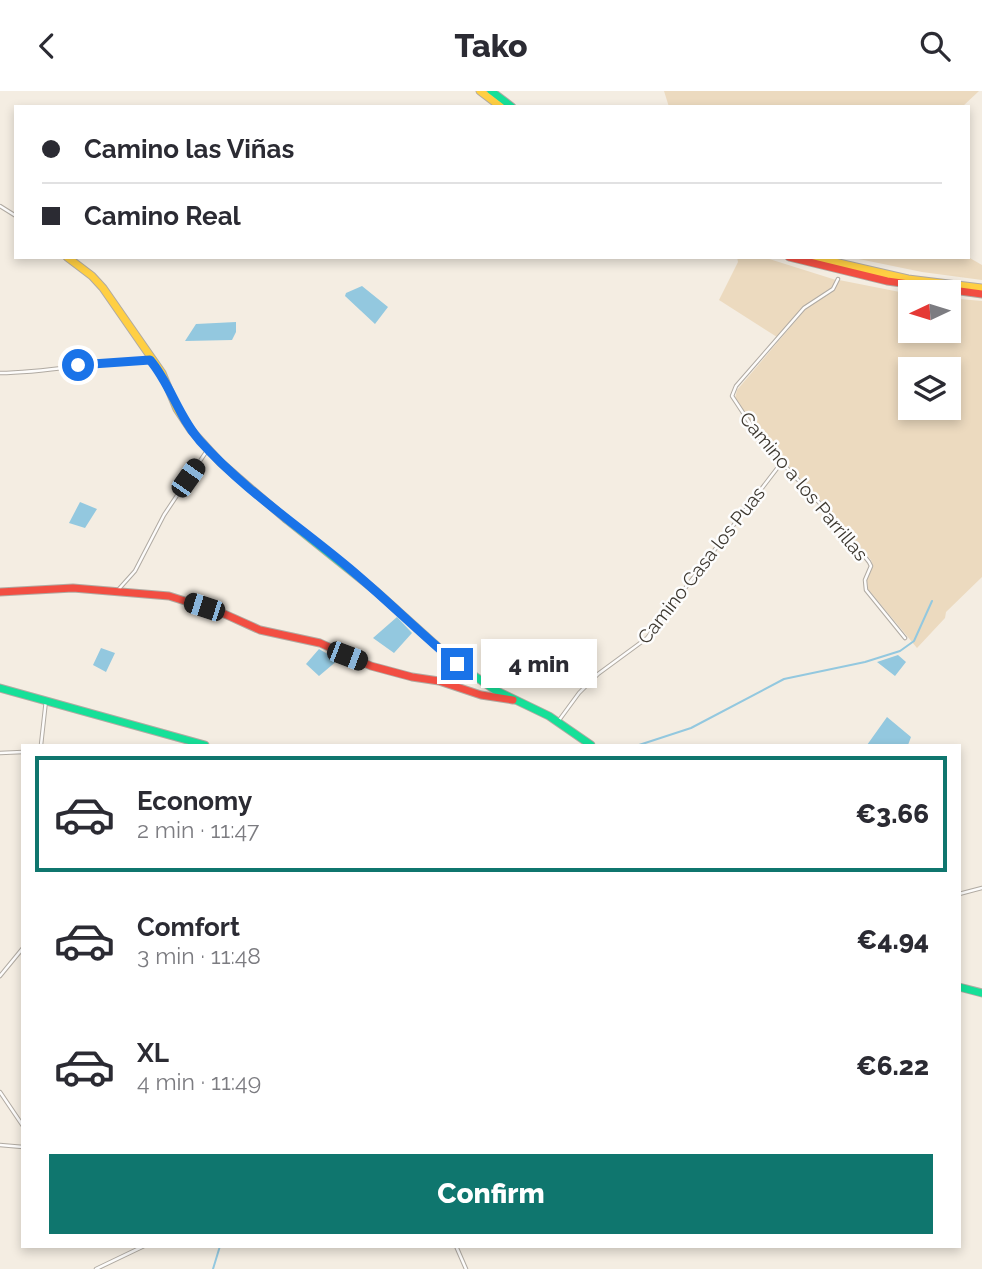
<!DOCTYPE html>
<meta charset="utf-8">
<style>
body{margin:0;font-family:Raleway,sans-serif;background:#f7f7f7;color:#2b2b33;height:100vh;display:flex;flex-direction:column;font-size:26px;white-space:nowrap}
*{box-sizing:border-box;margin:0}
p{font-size:23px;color:#7c7c81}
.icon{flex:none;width:38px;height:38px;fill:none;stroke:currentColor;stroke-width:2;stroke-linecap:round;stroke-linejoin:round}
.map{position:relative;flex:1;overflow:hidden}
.details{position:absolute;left:21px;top:653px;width:940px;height:504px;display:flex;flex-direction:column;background:#fff;border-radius:0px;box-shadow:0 4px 10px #0003}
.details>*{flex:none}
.hud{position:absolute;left:14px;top:14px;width:956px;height:154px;border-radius:0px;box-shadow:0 4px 10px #0003;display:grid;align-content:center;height:154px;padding:0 28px;background:#fff}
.needle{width:46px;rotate:266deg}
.controls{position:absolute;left:898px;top:189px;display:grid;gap:14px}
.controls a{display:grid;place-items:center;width:63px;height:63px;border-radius:0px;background:#fff;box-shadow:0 4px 10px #0003;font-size:35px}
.end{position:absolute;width:32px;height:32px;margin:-16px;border:9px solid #1a73e8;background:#fff;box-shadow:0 0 0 4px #fff}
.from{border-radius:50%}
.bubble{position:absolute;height:49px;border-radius:0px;background:#fff;box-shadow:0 4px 10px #0003;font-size:23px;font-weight:800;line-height:49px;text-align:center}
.car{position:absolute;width:21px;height:42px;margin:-21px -10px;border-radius:9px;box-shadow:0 0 5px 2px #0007;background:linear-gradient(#222 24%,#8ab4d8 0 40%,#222 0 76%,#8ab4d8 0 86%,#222 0)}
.hud b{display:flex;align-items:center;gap:24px;height:66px;font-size:26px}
.hud b+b{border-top:2px solid #e1e1e2}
.hud i{width:18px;height:18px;background:#2b2b33}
ul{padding:12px 0 0;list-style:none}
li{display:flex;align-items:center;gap:21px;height:116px;margin:0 14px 10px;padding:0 14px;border:4px solid transparent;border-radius:0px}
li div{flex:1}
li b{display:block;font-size:26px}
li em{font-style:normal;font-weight:800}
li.selected{border-color:#0f766e}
li>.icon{width:63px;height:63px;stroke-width:1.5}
.button{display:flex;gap:14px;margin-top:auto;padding:14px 28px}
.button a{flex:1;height:80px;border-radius:0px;background:#0f766e;color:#fff;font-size:28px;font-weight:800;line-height:80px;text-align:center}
header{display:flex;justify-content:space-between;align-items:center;height:91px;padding:0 28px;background:#fff;font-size:32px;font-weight:800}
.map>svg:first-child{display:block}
.green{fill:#ecdabf;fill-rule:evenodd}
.water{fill:#93c8df}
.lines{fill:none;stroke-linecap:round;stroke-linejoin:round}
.stream{stroke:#93c8df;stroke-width:2}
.street-casing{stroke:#b0aaa2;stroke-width:4.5}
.fast-casing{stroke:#b0aaa2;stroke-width:9}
.slow-casing{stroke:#b0aaa2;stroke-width:9}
.jam-casing{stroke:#b0aaa2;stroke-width:9}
.street{stroke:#fdfcfb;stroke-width:2.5}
.fast{stroke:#16e098;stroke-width:7}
.slow{stroke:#ffcf43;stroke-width:7}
.jam{stroke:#f24e42;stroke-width:7}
.route{stroke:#1a73e8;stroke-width:9}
.labels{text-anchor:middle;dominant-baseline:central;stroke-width:5;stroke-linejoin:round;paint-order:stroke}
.street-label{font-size:19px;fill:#3d3830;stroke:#fdfdfd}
</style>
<header><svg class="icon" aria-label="back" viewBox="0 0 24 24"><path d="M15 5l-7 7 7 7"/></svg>Tako<svg class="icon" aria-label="search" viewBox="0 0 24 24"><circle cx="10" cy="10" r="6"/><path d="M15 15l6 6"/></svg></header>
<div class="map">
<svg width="982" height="1178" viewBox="0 0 982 1178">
<rect width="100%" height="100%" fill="#f4ede2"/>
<!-- green -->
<path class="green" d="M664 0H979L962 16H669Z
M737 166H763L836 189 832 198 809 211 777 246 719 209 738 171Z
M849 166H968L982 174V189L922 181Z
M839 189 910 203V240H948L949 207 982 210V486L946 521 945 527 917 557 868 498 867 489 873 475 871 469 825 414 758 342 735 308 737 299 810 213 831 202ZM910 278H948V317H910Z"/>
<!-- water -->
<path class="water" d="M362 195 388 216 375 233 345 205 346 202Z
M236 231V241L232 249 185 250 196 233Z
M80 411 97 418 85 437 69 432Z
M397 526 412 542 394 562 373 547Z
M496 548 524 566 519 574 489 558Z
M101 557 115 562 106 581 93 574Z
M319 558 338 569 319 585 306 573Z
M898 564 906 571 895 585 877 571Z
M887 626 911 646 908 654H867Z"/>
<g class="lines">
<!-- stream -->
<path class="stream" d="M639 654 691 637 784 588 865 571 900 560 914 550 932 510
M213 1178 220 1155"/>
<defs>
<path id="street" d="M0 115 16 125
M838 188 833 198 804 217 736 295 732 305 761 349 839 433 869 471 871 475 865 489 866 499 905 547
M0 282C50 282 100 269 150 269
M118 499 135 480 164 424 208 358
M557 632 579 602 598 583 647 547 782 371
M41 654 46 609
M0 662 23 661
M959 803 982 797
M0 885 23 857
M0 1001 23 1035
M0 1054 23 1056
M456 1155 466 1178
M96 1178 144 1155"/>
<path id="fast" d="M491 0 512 16
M286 428 377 501 457 573 495 599 549 625 591 654
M0 597 205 654
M959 896 982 902"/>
<path id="slow" d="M480 0 501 16
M67 166 92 185 103 197 162 282 177 318 191 339 220 371 286 428
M813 166 908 188 982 197"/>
<path id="jam" d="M789 166 887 190 982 203
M0 501 73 497 169 505 220 521 260 539 320 552 371 575 412 586 439 590 481 604 513 609"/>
</defs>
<!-- street casing -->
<use href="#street" class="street-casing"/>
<!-- fast casing -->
<use href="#fast" class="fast-casing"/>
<!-- slow casing -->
<use href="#slow" class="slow-casing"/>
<!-- jam casing -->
<use href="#jam" class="jam-casing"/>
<!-- street -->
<use href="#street" class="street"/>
<!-- fast -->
<use href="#fast" class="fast"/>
<!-- slow -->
<use href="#slow" class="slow"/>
<!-- jam -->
<use href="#jam" class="jam"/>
</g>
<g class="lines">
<!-- route -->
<path class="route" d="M78 274 150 269C171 294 178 325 200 350 244 399 299 435 349 477 386 508 420 542 457 573"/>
</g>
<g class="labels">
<!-- street labels -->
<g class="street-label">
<text transform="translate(804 395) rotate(50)">Camino a los Parrillas</text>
<text transform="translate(701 474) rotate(-52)">Camino Casa los Puas</text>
</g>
</g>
</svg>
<div class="controls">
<a><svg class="needle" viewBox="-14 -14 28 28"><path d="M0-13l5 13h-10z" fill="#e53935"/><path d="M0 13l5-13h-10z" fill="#7c7c81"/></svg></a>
<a><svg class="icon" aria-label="layers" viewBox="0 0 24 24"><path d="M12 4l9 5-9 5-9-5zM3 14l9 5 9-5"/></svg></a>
</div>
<i class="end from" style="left:78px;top:274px"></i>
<i class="end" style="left:457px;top:573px"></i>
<div class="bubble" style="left:481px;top:548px;width:116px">4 min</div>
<i class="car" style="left:188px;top:387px;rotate:35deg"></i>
<i class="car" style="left:204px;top:516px;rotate:288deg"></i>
<i class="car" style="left:347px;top:565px;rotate:111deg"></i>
<div class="hud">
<b><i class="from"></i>Camino las Viñas</b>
<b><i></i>Camino Real</b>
</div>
<section class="details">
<ul>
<li class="selected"><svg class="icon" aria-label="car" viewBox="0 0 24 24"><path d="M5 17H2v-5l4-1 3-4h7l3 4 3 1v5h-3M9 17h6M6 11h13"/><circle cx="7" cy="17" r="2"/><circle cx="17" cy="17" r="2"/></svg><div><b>Economy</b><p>2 min · 11:47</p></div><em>€3.66</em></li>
<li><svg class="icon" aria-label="car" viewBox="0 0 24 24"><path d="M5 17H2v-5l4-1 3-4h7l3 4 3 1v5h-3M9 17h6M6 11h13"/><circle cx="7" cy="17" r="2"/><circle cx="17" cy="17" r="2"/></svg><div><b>Comfort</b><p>3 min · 11:48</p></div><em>€4.94</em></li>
<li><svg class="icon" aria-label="car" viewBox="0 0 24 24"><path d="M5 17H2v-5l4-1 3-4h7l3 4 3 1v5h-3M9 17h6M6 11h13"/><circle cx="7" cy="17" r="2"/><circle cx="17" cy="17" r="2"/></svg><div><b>XL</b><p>4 min · 11:49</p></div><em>€6.22</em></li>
</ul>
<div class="button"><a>Confirm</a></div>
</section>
</div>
